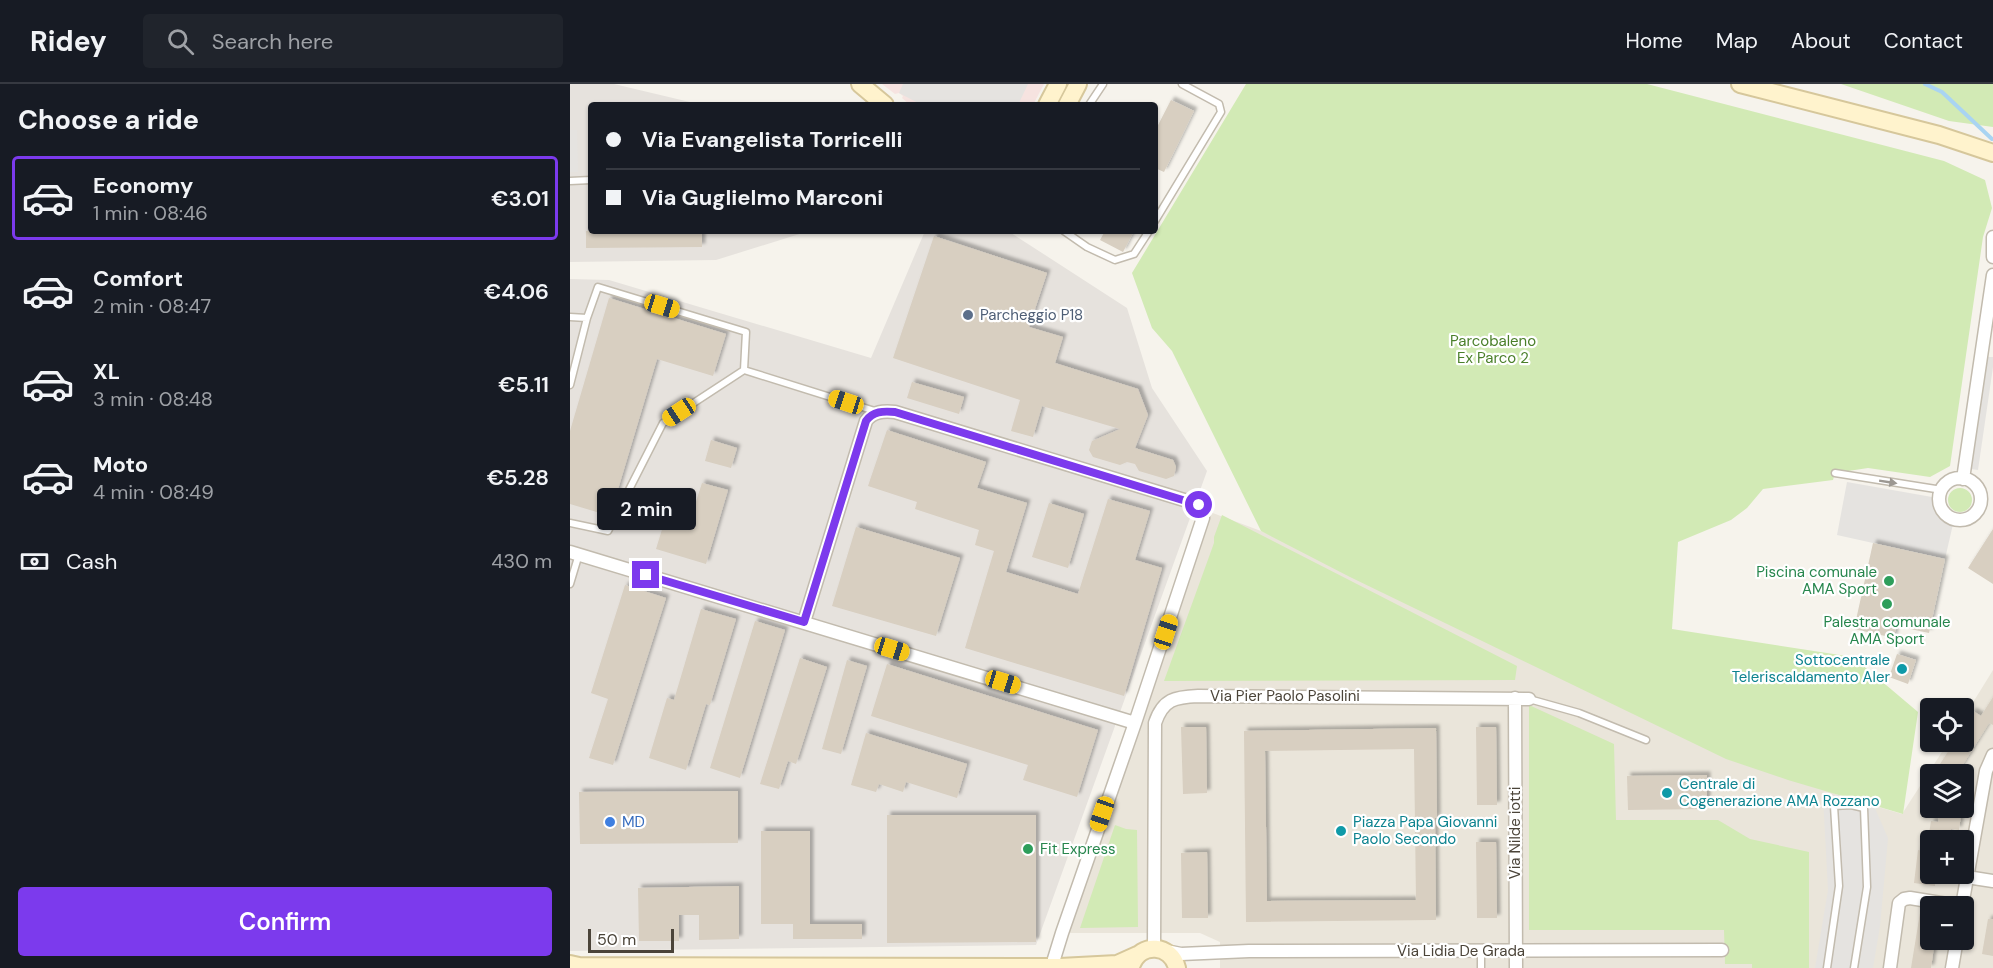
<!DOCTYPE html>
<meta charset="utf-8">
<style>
body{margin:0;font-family:"DM Sans",sans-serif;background:#20242c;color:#f1f3f6;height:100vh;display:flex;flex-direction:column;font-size:22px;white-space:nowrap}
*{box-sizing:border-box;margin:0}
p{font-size:20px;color:#9ea1a6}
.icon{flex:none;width:33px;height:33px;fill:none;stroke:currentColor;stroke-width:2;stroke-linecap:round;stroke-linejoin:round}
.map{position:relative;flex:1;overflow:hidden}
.panel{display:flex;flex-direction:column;background:#171b24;width:570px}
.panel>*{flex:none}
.hud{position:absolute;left:18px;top:18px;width:570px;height:132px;border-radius:6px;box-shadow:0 2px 4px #0004;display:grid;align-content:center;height:132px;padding:0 18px;background:#171b24}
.controls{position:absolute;left:1350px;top:614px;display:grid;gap:12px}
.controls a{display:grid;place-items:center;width:54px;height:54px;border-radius:6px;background:#171b24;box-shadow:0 2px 4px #0004;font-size:30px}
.scale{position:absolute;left:18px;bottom:15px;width:86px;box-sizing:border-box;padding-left:6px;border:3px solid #4b4439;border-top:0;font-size:16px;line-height:21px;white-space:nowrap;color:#4b4439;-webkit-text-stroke:4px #fff;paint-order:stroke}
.end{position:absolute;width:27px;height:27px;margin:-14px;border:8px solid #7c3aed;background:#fff;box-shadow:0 0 0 3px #fff}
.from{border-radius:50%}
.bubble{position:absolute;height:42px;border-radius:6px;background:#171b24;box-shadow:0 2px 4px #0004;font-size:20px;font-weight:600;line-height:42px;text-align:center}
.car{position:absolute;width:18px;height:36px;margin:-18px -9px;border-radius:8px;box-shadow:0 0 4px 2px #0007;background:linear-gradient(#f5c518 24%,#345 0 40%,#f5c518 0 76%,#345 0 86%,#f5c518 0)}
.hud b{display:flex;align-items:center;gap:21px;height:57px;font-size:22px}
.hud b+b{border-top:2px solid #363941}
.hud i{width:15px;height:15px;background:#f1f3f6}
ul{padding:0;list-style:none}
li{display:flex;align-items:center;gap:18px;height:84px;margin:0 12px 9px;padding:0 6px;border:3px solid transparent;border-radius:6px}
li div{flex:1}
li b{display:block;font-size:22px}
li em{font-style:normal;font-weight:600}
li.active{border-color:#7c3aed}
li>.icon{width:54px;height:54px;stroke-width:1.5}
h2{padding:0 18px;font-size:27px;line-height:72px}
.pay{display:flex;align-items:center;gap:15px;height:66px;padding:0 18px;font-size:22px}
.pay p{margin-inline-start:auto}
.action{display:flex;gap:12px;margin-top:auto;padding:12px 18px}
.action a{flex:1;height:69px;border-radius:6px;background:#7c3aed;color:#fff;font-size:24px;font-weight:600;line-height:69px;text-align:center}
header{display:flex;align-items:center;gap:36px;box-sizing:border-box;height:84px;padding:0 30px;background:#171b24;border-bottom:2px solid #363941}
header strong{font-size:28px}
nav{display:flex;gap:33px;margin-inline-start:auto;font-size:21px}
.search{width:420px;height:54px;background:#20242c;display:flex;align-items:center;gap:15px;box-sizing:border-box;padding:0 21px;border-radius:6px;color:#9ea1a6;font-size:22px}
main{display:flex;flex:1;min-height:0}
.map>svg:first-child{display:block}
.residential{fill:#eae5da;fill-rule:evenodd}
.industrial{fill:#e6e2dd}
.medical{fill:#f6e3e0}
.green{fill:#d2eab5}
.parking{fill:#e5e3e0}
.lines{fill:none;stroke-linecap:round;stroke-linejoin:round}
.stream{stroke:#a9d4f2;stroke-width:4}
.building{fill:#d8cfc1;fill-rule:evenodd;filter:url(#shadow)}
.lane-casing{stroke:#c2bbae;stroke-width:9}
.street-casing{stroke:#c2bbae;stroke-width:15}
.secondary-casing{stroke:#d6c79b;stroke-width:20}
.lane{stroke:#fff;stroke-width:6}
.street{stroke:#fff;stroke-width:12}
.secondary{stroke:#fff3cd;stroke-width:16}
.oneway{fill:#9c9892}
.route{stroke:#7c3aed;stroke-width:8}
.service-dot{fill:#5c6f8a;stroke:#fff;stroke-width:2}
.leisure-dot{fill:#2e9e5b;stroke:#fff;stroke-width:2}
.culture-dot{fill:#0f9aa8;stroke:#fff;stroke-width:2}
.shop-dot{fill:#3f7fe0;stroke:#fff;stroke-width:2}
.labels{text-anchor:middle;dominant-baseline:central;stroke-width:4.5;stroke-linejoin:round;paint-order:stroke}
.service-label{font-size:15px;fill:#4e5e75;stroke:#fff;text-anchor:start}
.park-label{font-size:15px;fill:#4a7f2a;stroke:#fff}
.leisure-label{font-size:15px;fill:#27864d;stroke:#fff;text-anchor:end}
.culture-label{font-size:15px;fill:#0d838f;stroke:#fff;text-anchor:start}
.street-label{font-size:15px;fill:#4b4439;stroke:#fff}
.shop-label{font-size:15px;fill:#366cbe;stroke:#fff;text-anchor:start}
</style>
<header>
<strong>Ridey</strong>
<div class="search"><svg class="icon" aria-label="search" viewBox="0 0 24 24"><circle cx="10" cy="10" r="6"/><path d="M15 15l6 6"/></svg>Search here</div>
<nav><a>Home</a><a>Map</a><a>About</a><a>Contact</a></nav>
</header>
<main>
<section class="panel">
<h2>Choose a ride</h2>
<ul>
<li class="active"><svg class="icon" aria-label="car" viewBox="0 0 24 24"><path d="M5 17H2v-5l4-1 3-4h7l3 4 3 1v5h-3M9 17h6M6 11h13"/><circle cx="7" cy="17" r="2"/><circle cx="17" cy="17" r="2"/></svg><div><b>Economy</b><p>1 min · 08:46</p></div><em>€3.01</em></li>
<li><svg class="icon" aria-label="car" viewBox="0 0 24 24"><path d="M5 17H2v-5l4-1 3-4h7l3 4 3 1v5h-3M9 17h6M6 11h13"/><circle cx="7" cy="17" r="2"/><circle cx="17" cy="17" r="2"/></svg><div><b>Comfort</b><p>2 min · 08:47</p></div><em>€4.06</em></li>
<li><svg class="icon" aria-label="car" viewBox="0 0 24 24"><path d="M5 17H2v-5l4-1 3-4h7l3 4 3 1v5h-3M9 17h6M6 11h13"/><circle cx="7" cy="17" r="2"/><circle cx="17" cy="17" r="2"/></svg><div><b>XL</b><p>3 min · 08:48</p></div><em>€5.11</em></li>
<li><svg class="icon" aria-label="car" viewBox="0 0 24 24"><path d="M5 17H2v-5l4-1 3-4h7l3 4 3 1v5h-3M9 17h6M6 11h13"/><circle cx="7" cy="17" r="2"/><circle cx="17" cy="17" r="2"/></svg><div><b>Moto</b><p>4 min · 08:49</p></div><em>€5.28</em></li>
</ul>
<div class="pay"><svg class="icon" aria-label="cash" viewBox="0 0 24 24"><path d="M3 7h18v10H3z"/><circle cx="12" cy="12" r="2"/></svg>Cash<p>430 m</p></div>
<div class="action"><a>Confirm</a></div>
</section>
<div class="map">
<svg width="1423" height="884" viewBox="0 0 1423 884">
<defs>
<filter id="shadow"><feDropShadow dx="3.5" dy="-3.5" stdDeviation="1.5" flood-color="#0004"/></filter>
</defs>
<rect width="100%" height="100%" fill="#f6f3ec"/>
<!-- residential -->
<path class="residential" d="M632 425 691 447 1268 711 1332 730 1379 657H1394V633L1423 586V884H650V858L630 849H492ZM1360 690H1394V723H1360ZM1360 756H1394V789H1360ZM1360 822H1394V855H1360Z"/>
<!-- industrial -->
<path class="industrial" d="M0 0H44L124 19 153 21H21V147H239L146 176 0 178Z
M355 147H438L557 224 582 304 637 387 466 861 0 867V195L39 196 301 274Z"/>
<!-- medical -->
<path class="medical" d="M312 0H474L463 21H340L332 14 333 12 329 9 325 10Z"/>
<!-- green -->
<path class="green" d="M676 0H1077L1374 77 1415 96 1422 124 1413 153 1380 382 1360 393 1298 384 1265 389 1263 396 1193 405 1177 424 1161 436 1108 458 1102 545 1283 573 1348 628 1333 730 1218 696 1156 675 780 493 691 447 602 267 582 244 562 189Z
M1271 0H1423V43L1379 37Z
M1378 416a12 12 0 1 1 24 0a12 12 0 1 1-24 0Z
M652 431 947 582 945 596 594 597 644 459V453Z
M959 621 1044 660 1046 736H1148L1180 755 1239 768V884H1182V880H1155L1154 846H959Z
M545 741 556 745 567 746 568 843 510 844Z"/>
<!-- parking -->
<path class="parking" d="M333 0H458L448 21H352L329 9Z
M0 46H7L8 88H0Z
M1417 273H1423V283L1408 386 1401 385Z
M1277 398 1362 413 1366 428 1383 440 1375 475 1267 451Z
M1268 711 1304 722 1318 754 1310 842 1303 884H1245L1258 806 1253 712Z"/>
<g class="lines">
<!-- stream -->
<path class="stream" d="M1355 0 1372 8 1422 55"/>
</g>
<!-- building -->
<path class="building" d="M601 16 624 27 594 88 585 84V47Z
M16 147H132V163L16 164Z
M535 147H564L553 168 530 156Z
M364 152 477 189 459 243 493 253 485 279 568 305 578 331 565 364 603 376 606 383 604 392 596 395 569 387 565 380 557 378 550 381 523 373 519 366 522 357 550 345 472 322 463 353 441 347 450 316 323 274Z
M39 214 156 250 143 292 87 275 40 432 0 420V347Z
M342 298 394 313 389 330 337 314Z
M317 346 416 378 407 404 457 419 436 488 508 510 538 415 580 427 565 476 592 484 554 612 395 564 424 467 405 461 409 446 345 425 347 418 298 402Z
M141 356 167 364 161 384 135 377Z
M132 399 158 406 136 480 86 465 94 439 117 446Z
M479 419 514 430 498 484 462 473Z
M286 443 390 474 366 552 262 522Z
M1423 445V500L1398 484Z
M1303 459 1375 475 1359 549 1326 542 1324 554 1284 545Z
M55 501 96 514 43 681 19 674 38 615 21 609Z
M131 525 166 535 140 621 136 620 116 686 79 674 97 614 104 616Z
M185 537 215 546 170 694 140 684Z
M1327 570 1346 576 1338 600 1319 593Z
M230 574 257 583 226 680 218 677 209 705 190 700Z
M277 576 297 582 271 670 252 665Z
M317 580 528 646 507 713 453 696 458 681 301 632Z
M1423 613V641L1419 639 1387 690 1370 680 1385 657H1394V643L1403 627 1411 632Z
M611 643H636L637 709 613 710Z
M906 643H926L927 721H907Z
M866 644 867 734H865L866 836 676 838 674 647ZM844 665 846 816 697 817 695 667Z
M296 649 397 680 387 714 336 698 333 708 309 700 306 708 281 701Z
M1137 691V725L1058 726 1057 692Z
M168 707V759L10 760 9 708Z
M1371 723H1392L1389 746 1381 745 1379 756H1358L1361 737 1368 738Z
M317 731H466V858L317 859Z
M191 747H240V840H292V855H223V840H191Z
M906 758H926L927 834H907Z
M1348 766 1360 768V789H1366L1365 802 1344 799Z
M637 768 638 834H612L611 769Z
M169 802V855L129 856V831H109V857H69L68 804Z
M1350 829 1360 831V855H1365L1361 884H1341Z
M1418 835H1423V872L1412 870Z"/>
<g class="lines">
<defs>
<path id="lane" d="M519 21 533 0
M0 97 21 96
M585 137 651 28 649 20 612 0
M494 147 517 163 545 176 564 170 579 147
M0 233 17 234 28 203 176 248 174 286 308 328
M0 301 17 234
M1265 389 1372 406
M0 439 38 447 93 339 174 286
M0 500 9 470
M959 615 1009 629 1076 656
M911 884V867
M1257 884 1269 802 1264 722 1281 721 1294 724 1297 803 1284 884"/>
<path id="street" d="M1423 153V173
M1369 415a21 21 0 1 1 42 0a21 21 0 1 1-42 0Z
M1393 395 1423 191
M0 468 565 639
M234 538 296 337C303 327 314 327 325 328L624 419 632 425 633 434 565 639 492 849 484 875V882
M945 614 946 884
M1397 793 1423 797
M1392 822 1416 687 1423 671
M584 864 585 639C593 615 605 613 628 612L959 615
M596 867 611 870 679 867 1152 866
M1320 884 1329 819 1334 815 1340 814 1389 822
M1382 884 1387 855"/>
<path id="secondary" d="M290 0 315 21
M1170 0 1369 51 1423 69
M477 21 488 0
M497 21 508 0
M0 880 9 882 490 883 547 880 567 871
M562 880C571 858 601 860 607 884"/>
</defs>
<!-- lane casing -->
<use href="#lane" class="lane-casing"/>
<!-- street casing -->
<use href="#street" class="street-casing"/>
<!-- secondary casing -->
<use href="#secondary" class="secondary-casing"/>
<!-- lane -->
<use href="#lane" class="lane"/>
<!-- street -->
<use href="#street" class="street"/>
<!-- secondary -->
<use href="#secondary" class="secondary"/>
</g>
<!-- one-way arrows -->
<defs><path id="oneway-solid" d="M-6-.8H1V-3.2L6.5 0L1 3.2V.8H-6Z" transform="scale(1.5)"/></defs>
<use class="oneway" href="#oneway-solid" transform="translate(1318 398) rotate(9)"/>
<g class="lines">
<!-- route -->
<path class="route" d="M76 491 234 538 296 337C303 327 313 327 325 328L629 421"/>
</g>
<!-- markers -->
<circle class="service-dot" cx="398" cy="231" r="6"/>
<g class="leisure-dot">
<circle cx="1319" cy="497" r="6"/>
<circle cx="1317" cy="520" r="6"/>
<circle cx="458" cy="765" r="6"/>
</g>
<g class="culture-dot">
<circle cx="1332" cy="585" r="6"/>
<circle cx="1097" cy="709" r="6"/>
<circle cx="771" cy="747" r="6"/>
</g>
<circle class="shop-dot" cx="40" cy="738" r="6"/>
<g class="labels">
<!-- service labels -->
<g class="service-label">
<text x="410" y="231">Parcheggio P18</text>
</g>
<!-- park labels -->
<g class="park-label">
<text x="923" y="257">Parcobaleno<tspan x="923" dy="17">Ex Parco 2</tspan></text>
</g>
<!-- leisure labels -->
<g class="leisure-label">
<text x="1307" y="488">Piscina comunale<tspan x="1307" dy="17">AMA Sport</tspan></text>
<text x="1317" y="538" text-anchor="middle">Palestra comunale<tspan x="1317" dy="17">AMA Sport</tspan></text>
<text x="470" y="765" text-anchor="start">Fit Express</text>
</g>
<!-- culture labels -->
<g class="culture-label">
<text x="1320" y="576" text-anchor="end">Sottocentrale<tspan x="1320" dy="17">Teleriscaldamento Aler</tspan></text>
<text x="1109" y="700">Centrale di<tspan x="1109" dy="17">Cogenerazione AMA Rozzano</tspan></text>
<text x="783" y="738">Piazza Papa Giovanni<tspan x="783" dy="17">Paolo Secondo</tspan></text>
</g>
<!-- street labels -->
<g class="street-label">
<text x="715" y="612">Via Pier Paolo Pasolini</text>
<text transform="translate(945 749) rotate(-90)">Via Nilde iotti</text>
<text x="891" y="867">Via Lidia De Grada</text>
</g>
<!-- shop labels -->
<g class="shop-label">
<text x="52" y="738">MD</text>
</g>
</g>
</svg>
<div class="controls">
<a><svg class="icon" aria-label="locate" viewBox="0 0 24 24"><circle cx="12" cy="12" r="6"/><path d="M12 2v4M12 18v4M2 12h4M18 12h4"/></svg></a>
<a><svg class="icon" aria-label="layers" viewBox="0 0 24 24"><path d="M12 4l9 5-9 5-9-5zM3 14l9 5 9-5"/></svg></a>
<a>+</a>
<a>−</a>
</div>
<div class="scale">50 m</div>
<i class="end from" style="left:629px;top:421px"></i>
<i class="end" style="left:76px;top:491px"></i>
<div class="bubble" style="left:27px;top:404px;width:99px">2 min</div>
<i class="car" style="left:92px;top:222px;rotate:107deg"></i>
<i class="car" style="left:276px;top:318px;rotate:288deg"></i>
<i class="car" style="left:109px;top:328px;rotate:237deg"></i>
<i class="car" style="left:596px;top:548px;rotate:18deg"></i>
<i class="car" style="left:322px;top:565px;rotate:107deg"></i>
<i class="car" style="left:433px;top:598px;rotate:107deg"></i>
<i class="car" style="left:532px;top:730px;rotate:199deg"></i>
<div class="hud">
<b><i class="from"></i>Via Evangelista Torricelli</b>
<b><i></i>Via Guglielmo Marconi</b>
</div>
</div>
</main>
